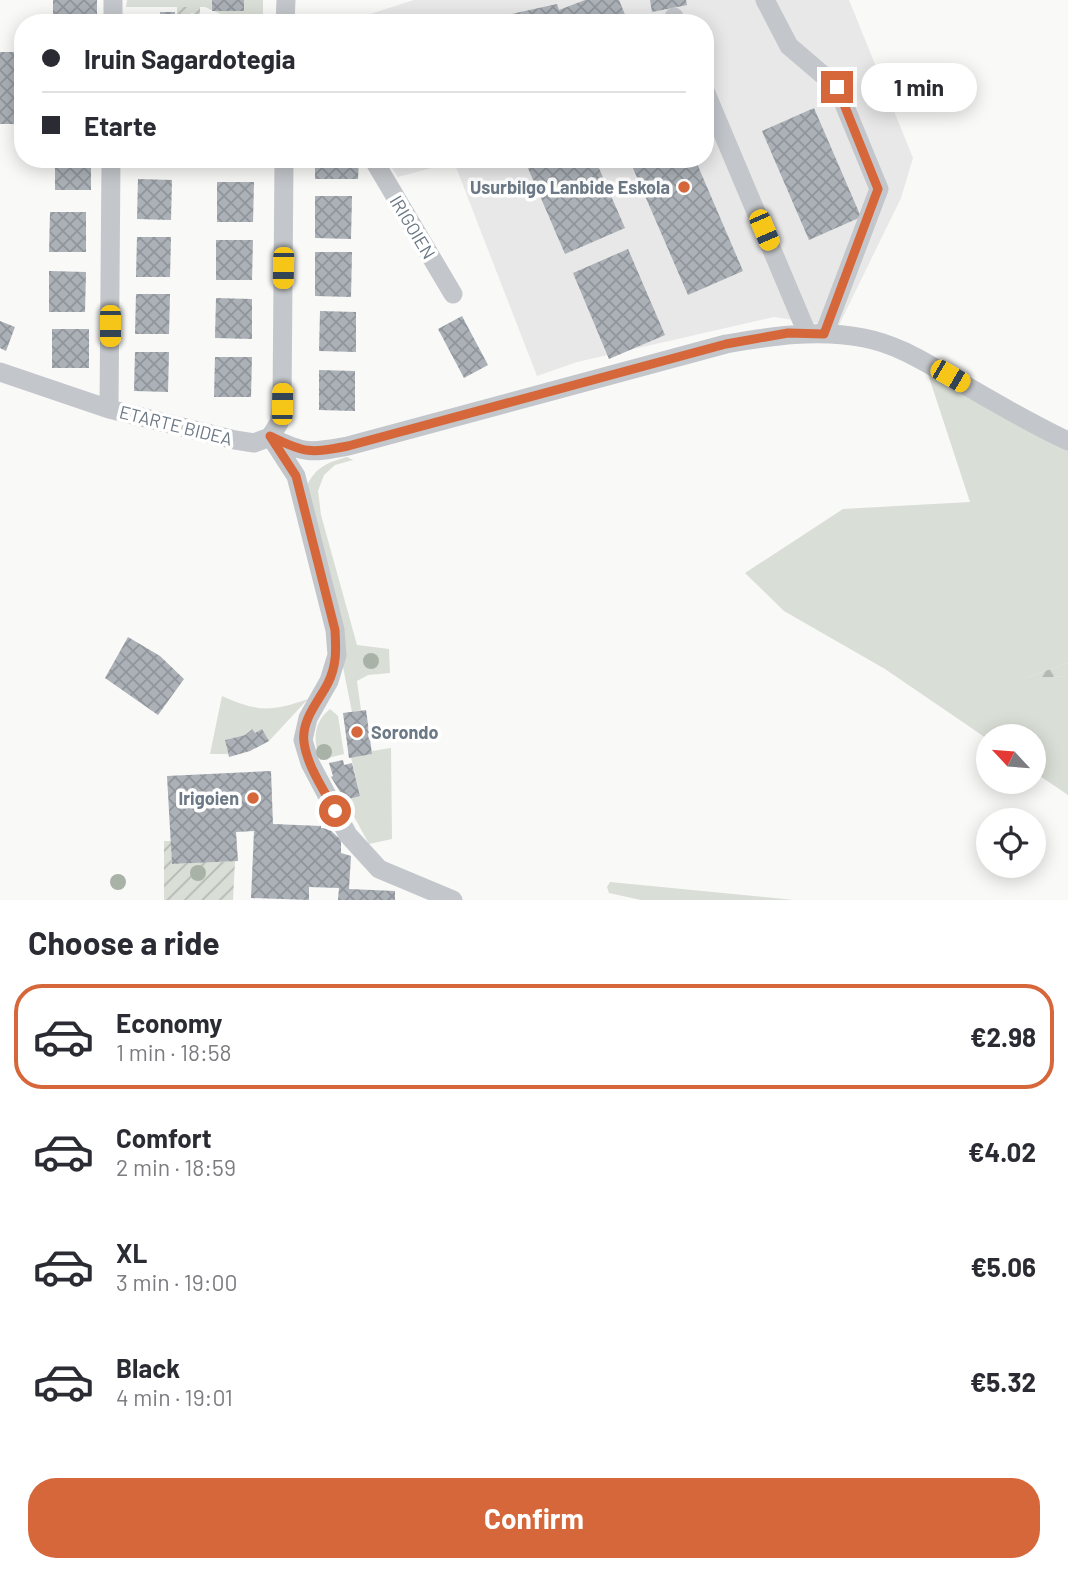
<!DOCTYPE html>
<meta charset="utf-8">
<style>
body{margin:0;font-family:Barlow,sans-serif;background:#f7f7f7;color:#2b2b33;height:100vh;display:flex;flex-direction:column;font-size:26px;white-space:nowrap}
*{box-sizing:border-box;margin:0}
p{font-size:23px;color:#7c7c81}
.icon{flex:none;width:38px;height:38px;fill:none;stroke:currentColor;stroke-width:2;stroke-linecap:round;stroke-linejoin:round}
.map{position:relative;height:900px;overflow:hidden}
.sheet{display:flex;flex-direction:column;background:#fff;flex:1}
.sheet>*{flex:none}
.banner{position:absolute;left:14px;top:14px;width:700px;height:154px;border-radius:28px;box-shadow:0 4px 18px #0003;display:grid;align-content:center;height:154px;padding:0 28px;background:#fff}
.needle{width:46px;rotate:296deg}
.fabs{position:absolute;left:976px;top:724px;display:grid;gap:14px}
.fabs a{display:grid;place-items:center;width:70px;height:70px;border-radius:50%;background:#fff;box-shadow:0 4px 18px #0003;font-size:35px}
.end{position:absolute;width:32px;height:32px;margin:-16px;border:9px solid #d6673a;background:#fff;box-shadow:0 0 0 4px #fff}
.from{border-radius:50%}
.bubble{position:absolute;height:49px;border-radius:24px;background:#fff;box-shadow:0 4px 18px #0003;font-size:23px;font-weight:700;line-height:49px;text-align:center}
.car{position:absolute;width:21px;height:42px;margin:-21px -10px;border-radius:9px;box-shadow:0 0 5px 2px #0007;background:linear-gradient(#f5c518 24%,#345 0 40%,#f5c518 0 76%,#345 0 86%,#f5c518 0)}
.banner b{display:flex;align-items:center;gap:24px;height:66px;font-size:26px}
.banner b+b{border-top:2px solid #e1e1e2}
.banner i{width:18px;height:18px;background:#2b2b33}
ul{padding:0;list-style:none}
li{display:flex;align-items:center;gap:21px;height:105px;margin:0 14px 10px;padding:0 14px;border:4px solid transparent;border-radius:28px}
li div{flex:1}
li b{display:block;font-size:26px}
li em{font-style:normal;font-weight:700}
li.selected{border-color:#d6673a}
li>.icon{width:63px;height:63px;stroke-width:1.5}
h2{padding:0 28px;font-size:32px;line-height:84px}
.primary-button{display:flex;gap:14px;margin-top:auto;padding:14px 28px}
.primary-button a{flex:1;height:80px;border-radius:28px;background:#d6673a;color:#fff;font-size:28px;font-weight:700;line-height:80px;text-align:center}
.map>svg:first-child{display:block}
.built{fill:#e7e8e7}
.green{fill:#d9ded6}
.forest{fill:url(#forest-firs)}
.garden{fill:url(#garden-furrows)}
.building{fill:url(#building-cross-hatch)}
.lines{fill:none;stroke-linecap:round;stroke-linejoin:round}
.street{stroke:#c3c6ca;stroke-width:19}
.tree{fill:#a9b2a7}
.route{stroke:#d6673a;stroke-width:9}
.poi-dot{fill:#d6673a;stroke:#fff;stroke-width:2.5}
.labels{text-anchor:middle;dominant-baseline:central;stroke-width:7;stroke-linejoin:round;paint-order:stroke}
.poi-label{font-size:18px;font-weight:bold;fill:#6b7885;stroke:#fff;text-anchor:end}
.street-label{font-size:18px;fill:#6b7885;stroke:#fff}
</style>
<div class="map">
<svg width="1068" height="900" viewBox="0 0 1068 900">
<defs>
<pattern id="forest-firs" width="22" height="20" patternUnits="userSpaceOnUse" patternTransform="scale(1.75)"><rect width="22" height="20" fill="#d9ded6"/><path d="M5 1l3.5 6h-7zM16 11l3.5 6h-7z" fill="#b4b9b3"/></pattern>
<pattern id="garden-furrows" width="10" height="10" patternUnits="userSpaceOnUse" patternTransform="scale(1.75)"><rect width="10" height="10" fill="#d9ded6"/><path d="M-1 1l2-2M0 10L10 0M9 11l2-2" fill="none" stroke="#b4b9b3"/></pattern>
<pattern id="building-cross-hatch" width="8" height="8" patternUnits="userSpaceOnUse" patternTransform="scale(1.75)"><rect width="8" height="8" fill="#abb1b7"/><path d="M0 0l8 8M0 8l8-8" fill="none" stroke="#8f959a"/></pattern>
</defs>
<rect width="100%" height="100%" fill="#f9f9f7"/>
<!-- built -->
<path class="built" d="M414 0H849L913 158 901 198 838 327 774 317 577 362 537 376 454 162 398 177 386 159H705V23H342Z"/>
<!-- green -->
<path class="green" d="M127 0H263V23H241L205 7H126Z
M927 371 1068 449V663L1025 678 1068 676V795L1034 772V737H989V740L885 669 784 611 745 573 843 509 970 502Z
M347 457 353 460 335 465 324 475 318 491 321 515 357 645 389 649 390 673 368 675 357 681 361 710 352 712 307 486C315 467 329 462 347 457Z
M222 696C258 712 271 712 308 699L269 741 262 730 255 733 251 729 245 735 225 740 228 754H210Z
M330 709 338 716 344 754 320 760C313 740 313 723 330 709Z
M391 748 392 839 369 844 345 800 360 795 351 757 372 754V751Z
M610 882 794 900H641L609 893 607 887Z"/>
<!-- forest -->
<path class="forest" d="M1068 663V676L1022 679Z"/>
<!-- garden -->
<path class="garden" d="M177 7H200V15L191 13V23H177Z
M164 841H171L172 864 235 861 233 900H164Z"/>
<!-- building -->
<path class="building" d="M53 0H97V23H53Z
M212 0H244V11H212Z
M585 0H619L626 17 612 23H491L489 19 557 4 559 10Z
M650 0H686L687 5 652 12Z
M160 12H175V23H160Z
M0 52H23V124H0Z
M814 108 861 217 809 240 762 131Z
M55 159H91V190H55Z
M152 159H172V162H152Z
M217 159H254V164H217Z
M315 159H359L358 179H315Z
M524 159H595L625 228 565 254Z
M629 159H695L743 271 688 295Z
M138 179 172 180 171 220 137 219Z
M217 182H254L253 222H217Z
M315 196H352L351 239 315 238Z
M50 212H86V252H49Z
M137 237H171L170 277H136Z
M216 240H253L252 280H216Z
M628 249 665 335 609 359 573 273Z
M315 252H352L351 297 315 296Z
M49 271 86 272 85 312H49Z
M136 294H170L169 334H135Z
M216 298 252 299V339L215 338Z
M320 311 356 312V352L319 351Z
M462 316 488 365 464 378 438 329Z
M0 321 15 327 6 351 0 348Z
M52 329H89V368H52Z
M135 352H169L168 392 134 391Z
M215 357H252L251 397H214Z
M319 370 355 371V411L319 410Z
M128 637 160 656 184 679 158 715 105 678Z
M366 710 372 754 349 758 343 713Z
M252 729 255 733 262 729 269 741 250 751 229 757 225 740 245 735Z
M343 760 344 765 352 763 360 796 345 800 331 777 333 776 329 763Z
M271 771 273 824 321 826V828L329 829 341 840V853L351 856 349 889 395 891V900H338L339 888 309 887V900L251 898 254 831 236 832 238 861 172 864 167 776Z"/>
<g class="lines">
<!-- street -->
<path class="street" d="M765 0 789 46 837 87 879 189 824 334
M674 17 676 23
M113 23V0
M285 23 286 0
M705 91 807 333
M373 159 453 294
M0 372 109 409 235 440 254 443 270 437C305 454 310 453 348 446L726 344C772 336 817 329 864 338 896 344 923 361 951 377 989 399 1027 422 1068 441
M109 409 111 159
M270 437 279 423 282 404 284 159
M272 439 296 476 335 630 337 655 329 681 308 718 303 740 310 763 348 835 379 869 453 900"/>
</g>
<!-- trees -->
<g class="tree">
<circle cx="371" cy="661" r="8"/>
<circle cx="324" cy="752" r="8"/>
<circle cx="198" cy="873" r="8"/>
<circle cx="118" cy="882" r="8"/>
</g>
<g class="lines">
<!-- route -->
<path class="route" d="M335 811C324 790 307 766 304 742 301 720 319 701 328 683 337 665 336 649 335 630L296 476 270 436C306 454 310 453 348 446L726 344 788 333 824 334 878 189 837 87"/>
</g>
<!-- markers -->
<g class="poi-dot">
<circle cx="684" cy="187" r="7"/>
<circle cx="357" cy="732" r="7"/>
<circle cx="253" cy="798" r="7"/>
</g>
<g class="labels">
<!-- poi labels -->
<g class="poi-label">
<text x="670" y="187">Usurbilgo Lanbide Eskola</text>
<text x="371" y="732" text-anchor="start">Sorondo</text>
<text x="239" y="798">Irigoien</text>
</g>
<!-- street labels -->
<g class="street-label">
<text transform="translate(413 227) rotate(59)">IRIGOIEN</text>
<text transform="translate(176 425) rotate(14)">ETARTE BIDEA</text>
</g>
</g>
</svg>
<div class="fabs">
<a><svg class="needle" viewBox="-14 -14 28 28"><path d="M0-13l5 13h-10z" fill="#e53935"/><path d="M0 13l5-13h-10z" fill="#7c7c81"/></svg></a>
<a><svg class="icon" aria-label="locate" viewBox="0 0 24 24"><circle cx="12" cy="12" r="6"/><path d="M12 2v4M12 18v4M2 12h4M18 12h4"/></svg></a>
</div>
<i class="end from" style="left:335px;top:811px"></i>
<i class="end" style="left:837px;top:87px"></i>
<div class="bubble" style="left:861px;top:63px;width:116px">1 min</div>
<i class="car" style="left:764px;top:230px;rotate:157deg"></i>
<i class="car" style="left:283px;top:268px;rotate:181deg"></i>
<i class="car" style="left:110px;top:326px;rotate:180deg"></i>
<i class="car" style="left:950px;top:376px;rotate:120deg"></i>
<i class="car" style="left:282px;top:404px;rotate:1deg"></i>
<div class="banner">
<b><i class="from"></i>Iruin Sagardotegia</b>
<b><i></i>Etarte</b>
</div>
</div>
<section class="sheet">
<h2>Choose a ride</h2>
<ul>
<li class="selected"><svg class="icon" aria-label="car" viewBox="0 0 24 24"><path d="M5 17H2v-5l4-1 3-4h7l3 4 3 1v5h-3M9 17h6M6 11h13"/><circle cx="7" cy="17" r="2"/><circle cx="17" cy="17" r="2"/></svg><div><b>Economy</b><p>1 min · 18:58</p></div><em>€2.98</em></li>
<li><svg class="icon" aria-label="car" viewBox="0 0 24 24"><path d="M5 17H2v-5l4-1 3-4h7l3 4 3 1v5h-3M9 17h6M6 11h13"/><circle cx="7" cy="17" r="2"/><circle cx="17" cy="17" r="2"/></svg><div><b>Comfort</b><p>2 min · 18:59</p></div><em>€4.02</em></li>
<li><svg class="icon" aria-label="car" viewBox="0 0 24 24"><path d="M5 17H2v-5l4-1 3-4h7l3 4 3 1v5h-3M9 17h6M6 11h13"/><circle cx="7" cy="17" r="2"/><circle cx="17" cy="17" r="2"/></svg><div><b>XL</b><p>3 min · 19:00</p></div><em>€5.06</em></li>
<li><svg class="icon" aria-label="car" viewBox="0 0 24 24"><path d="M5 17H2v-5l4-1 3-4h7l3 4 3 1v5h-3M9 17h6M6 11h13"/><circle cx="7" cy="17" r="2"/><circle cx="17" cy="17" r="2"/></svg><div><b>Black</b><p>4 min · 19:01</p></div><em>€5.32</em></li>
</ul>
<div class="primary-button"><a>Confirm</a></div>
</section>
